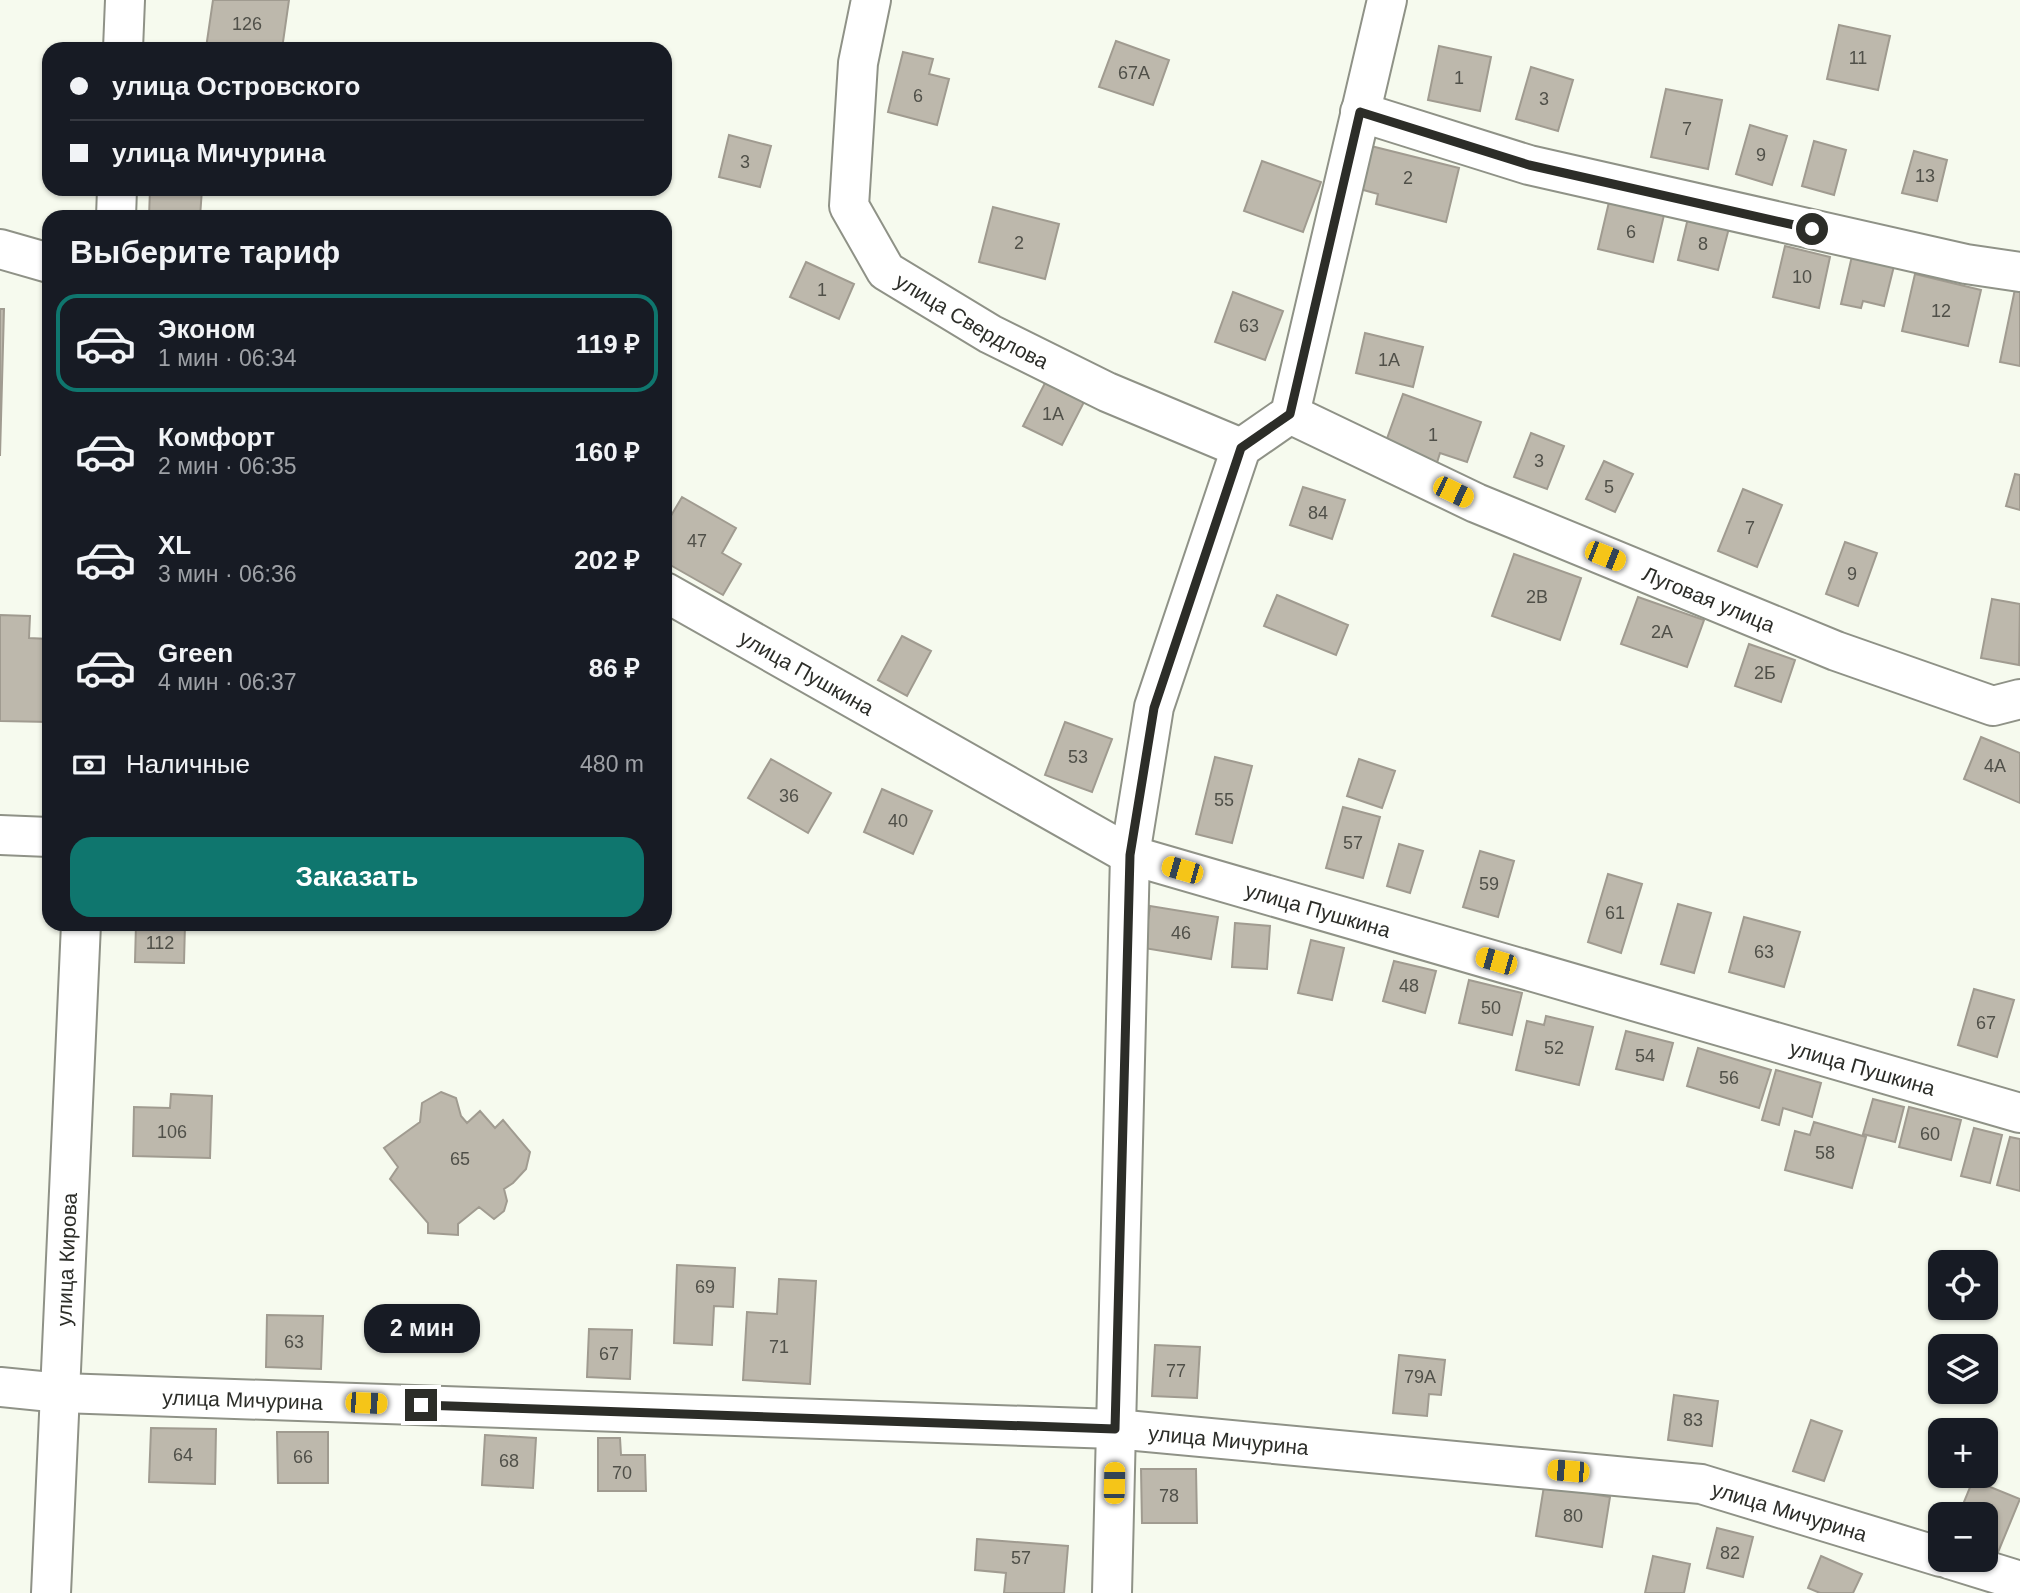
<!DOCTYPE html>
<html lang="ru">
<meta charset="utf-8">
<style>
body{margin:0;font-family:Arial,sans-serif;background:#20242c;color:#f1f3f6;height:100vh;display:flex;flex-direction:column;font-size:26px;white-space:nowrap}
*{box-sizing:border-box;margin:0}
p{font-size:23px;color:#9ea1a6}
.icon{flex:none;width:38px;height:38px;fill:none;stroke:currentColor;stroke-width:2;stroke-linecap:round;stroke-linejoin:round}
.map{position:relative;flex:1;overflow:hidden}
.sheet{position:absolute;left:42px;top:210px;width:630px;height:721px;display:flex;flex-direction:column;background:#171b24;border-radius:21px;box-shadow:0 2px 5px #0004}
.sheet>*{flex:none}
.top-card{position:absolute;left:42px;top:42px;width:630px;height:154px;border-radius:21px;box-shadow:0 2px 5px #0004;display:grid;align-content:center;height:154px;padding:0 28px;background:#171b24}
.buttons{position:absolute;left:1928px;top:1250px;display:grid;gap:14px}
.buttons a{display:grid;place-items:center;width:70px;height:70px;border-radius:14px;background:#171b24;box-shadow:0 2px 5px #0004;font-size:35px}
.end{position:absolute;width:32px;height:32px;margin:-16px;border:9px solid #2c2d28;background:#fff;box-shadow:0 0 0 4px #fff}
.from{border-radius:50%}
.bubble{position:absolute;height:49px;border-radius:21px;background:#171b24;box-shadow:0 2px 5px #0004;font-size:23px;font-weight:700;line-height:49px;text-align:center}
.car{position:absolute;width:21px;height:42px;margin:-21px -10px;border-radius:9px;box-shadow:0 0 5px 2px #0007;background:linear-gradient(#f5c518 24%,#345 0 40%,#f5c518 0 76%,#345 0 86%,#f5c518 0)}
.top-card b{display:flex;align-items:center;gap:24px;height:66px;font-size:26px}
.top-card b+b{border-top:2px solid #363941}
.top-card i{width:18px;height:18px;background:#f1f3f6}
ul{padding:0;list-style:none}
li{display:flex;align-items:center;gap:21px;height:98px;margin:0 14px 10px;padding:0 14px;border:4px solid transparent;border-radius:21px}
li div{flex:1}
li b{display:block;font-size:26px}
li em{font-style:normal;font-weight:700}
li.selected{border-color:#0f766e}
li>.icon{width:63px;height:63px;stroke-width:1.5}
h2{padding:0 28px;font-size:32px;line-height:84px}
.pay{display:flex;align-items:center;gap:18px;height:77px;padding:0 28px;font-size:26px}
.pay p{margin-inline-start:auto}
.cta{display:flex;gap:14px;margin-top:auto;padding:14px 28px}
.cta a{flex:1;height:80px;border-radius:21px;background:#0f766e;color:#fff;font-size:28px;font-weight:700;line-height:80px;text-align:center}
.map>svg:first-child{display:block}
.building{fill:#bdb8ac;stroke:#a09b90;stroke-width:2}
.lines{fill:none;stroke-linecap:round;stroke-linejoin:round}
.minor-casing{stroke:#8f9287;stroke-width:42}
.minor{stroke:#fff;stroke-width:38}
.route{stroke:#2c2d28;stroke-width:9}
.labels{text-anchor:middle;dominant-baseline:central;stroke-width:5;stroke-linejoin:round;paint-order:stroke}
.number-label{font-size:18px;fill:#505049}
.street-label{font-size:21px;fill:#2c2d28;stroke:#fff}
</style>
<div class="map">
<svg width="2020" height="1593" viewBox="0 0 2020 1593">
<rect width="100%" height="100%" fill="#f6faee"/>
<!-- building -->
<path class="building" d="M213 0H289L282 49 206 48Z
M1839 25 1890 36 1878 90 1827 79Z
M1116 41 1169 60 1153 105 1099 87Z
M1439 46 1491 57 1480 111 1428 100Z
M903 52 933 59 929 74 949 79 937 125 888 112Z
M1531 67 1573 80 1558 131 1516 119Z
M1666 89 1722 100 1708 169 1651 157Z
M1750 125 1787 136 1772 185 1736 174Z
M729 135 771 146 760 187 719 177Z
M1814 141 1846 150 1834 195 1802 186Z
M1367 145 1459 168 1446 222 1376 204 1378 194 1356 188Z
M1914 151 1947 160 1937 201 1902 193Z
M1262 161 1321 182 1303 232 1244 211Z
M150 189H202L200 217H149Z
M1609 202 1664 215 1653 262 1598 249Z
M993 207 1059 224 1045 279 979 262Z
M1688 218 1729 228 1718 270 1678 260Z
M1785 246 1830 257 1819 308 1773 297Z
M1852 256 1894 266 1884 306 1863 301 1861 308 1841 304Z
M806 262 854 284 839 319 790 297Z
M1915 274 1981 290 1968 346 1902 331Z
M2015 289 2020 290V366L2000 362Z
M1233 292 1283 311 1265 360 1215 342Z
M0 309H4L0 456Z
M1365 333 1423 347 1413 387 1356 373Z
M1045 383 1084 402 1062 445 1023 426Z
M1403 394 1481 422 1467 462 1440 453 1436 466 1384 447Z
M1531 433 1564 446 1547 489 1514 477Z
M1604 461 1633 474 1615 512 1586 499Z
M2015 474 2020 475V510L2006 506Z
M1303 487 1345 500 1332 539 1290 525Z
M1743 489 1782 505 1757 567 1718 551Z
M682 497 736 528 722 553 741 564 723 595 665 562V526Z
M1845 542 1877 553 1858 606 1826 594Z
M1514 554 1581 578 1560 640 1492 616Z
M1277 595 1348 625 1336 655 1264 626Z
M1638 597 1704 620 1687 667 1621 644Z
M1992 599 2020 604 2019 665 1981 658Z
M0 615 30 616 29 638 49 639V722L0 721Z
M902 636 931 651 907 696 878 680Z
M1749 644 1795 660 1781 702 1735 686Z
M1065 722 1112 739 1092 792 1045 775Z
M1981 737 2020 753V803L1964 779Z
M1215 757 1252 766 1232 843 1196 834Z
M771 759 831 793 808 833 748 798Z
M1359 759 1395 771 1382 808 1347 796Z
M882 789 932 811 913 854 864 832Z
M1343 807 1380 817 1363 878 1326 868Z
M1399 844 1423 851 1410 893 1387 886Z
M1480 851 1514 861 1498 917 1463 907Z
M1608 874 1642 884 1621 953 1588 942Z
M1678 904 1711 913 1694 973 1661 964Z
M1150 906 1218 917 1211 959 1144 948Z
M1744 917 1800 932 1784 987 1729 972Z
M1235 923 1270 926 1267 969 1232 967Z
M136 924H185L184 963 135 962Z
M1311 940 1344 948 1332 1000 1298 993Z
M1394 961 1436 971 1425 1013 1383 1001Z
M1469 980 1522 993 1512 1035 1459 1023Z
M1974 989 2014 1000 1997 1057 1958 1045Z
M1546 1016 1593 1027 1579 1085 1516 1070 1527 1021 1544 1025Z
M1626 1031 1673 1043 1663 1080 1616 1069Z
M1698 1048 1771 1070 1759 1108 1687 1086Z
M1776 1070 1821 1083 1812 1117 1783 1108 1779 1125 1762 1120Z
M441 1092 456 1098 461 1116 467 1123 480 1111 495 1128 503 1120 530 1152 526 1169 513 1183 504 1189 507 1201 504 1211 494 1219 479 1207 458 1224V1235L428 1233V1223L390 1179 398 1167 384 1148 420 1122 422 1103Z
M171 1094 212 1096 210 1158 133 1156 134 1107 170 1108Z
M1873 1099 1904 1107 1895 1142 1863 1134Z
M1909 1107 1961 1120 1951 1160 1899 1147Z
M1814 1122 1866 1137 1852 1188 1785 1170 1795 1131 1810 1135Z
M1974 1128 2002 1135 1990 1183 1961 1176Z
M2010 1137 2020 1139V1191L1997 1185Z
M677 1265 735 1268 733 1307 714 1306 712 1345 674 1343Z
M779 1279 816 1281 810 1384 743 1380 747 1312 777 1314Z
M267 1315 323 1316 321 1369 266 1367Z
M589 1329 632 1330 630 1379 587 1377Z
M1155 1345 1200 1347 1197 1398 1152 1396Z
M1399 1355 1445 1360 1441 1395 1429 1394 1427 1416 1393 1413Z
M1674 1395 1718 1401 1712 1446 1668 1440Z
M1811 1420 1842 1431 1824 1481 1793 1471Z
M151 1428 216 1429 215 1484 149 1482Z
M277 1432H328V1483H278Z
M485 1435 536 1438 533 1488 482 1485Z
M598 1438H620L621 1455H645L646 1491H598Z
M1141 1469H1196L1197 1523H1142Z
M1973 1480 2020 1499 1994 1562 1986 1559V1514H1959Z
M1544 1486 1610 1497 1602 1547 1536 1536Z
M1717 1528 1753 1537 1743 1577 1707 1568Z
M977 1539 1068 1546 1064 1593H1004L1006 1573 975 1570Z
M1653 1556 1690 1564 1684 1593H1645Z
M1821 1556 1862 1574 1853 1593H1820L1808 1588Z"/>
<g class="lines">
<defs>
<g id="minor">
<path id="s1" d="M871 0 858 63 849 206 886 271 990 334 1107 392 1241 448"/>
<path d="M123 49 125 0"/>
<path d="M1360 112 1529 165 1966 264 2020 272"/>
<path d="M116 217 117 189"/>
<path d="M0 249 49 263"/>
<path id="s2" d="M1290 414 1476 503 1836 651 1993 706 2020 699"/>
<path id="s3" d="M665 592 1130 855 2020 1113"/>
<path d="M0 835 49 837"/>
<path id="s4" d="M0 1387 61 1393 1115 1429 1701 1484 1941 1557"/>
<path d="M1949 1559 2020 1581"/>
<path id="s5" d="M51 1593 81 924"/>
<path d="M1112 1593 1130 855 1154 707 1241 448 1290 414 1387 0"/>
</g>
</defs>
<!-- minor casing -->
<use href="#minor" class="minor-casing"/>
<!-- minor -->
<use href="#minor" class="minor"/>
</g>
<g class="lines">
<!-- route -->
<path class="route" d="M421 1405 1115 1429 1130 855 1154 708 1241 448 1290 414 1360 112 1529 165 1812 229"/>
</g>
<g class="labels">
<!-- number labels -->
<g class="number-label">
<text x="247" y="24">126</text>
<text x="1858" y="58">11</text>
<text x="1134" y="73">67А</text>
<text x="1459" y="78">1</text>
<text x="918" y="96">6</text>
<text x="1544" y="99">3</text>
<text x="1687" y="129">7</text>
<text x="1761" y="155">9</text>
<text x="745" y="162">3</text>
<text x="1925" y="176">13</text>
<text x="1408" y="178">2</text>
<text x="1631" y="232">6</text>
<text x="1019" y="243">2</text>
<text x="1703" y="244">8</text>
<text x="1802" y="277">10</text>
<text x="822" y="290">1</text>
<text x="1941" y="311">12</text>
<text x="1249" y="326">63</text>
<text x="1389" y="360">1А</text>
<text x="1053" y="414">1А</text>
<text x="1433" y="435">1</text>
<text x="1539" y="461">3</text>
<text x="1609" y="487">5</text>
<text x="1318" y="513">84</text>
<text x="1750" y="528">7</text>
<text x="697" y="541">47</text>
<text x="1852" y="574">9</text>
<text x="1537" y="597">2В</text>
<text x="1662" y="632">2А</text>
<text x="1765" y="673">2Б</text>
<text x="1078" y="757">53</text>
<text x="1995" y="766">4А</text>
<text x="789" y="796">36</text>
<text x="1224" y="800">55</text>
<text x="898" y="821">40</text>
<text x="1353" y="843">57</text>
<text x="1489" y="884">59</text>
<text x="1615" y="913">61</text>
<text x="1181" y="933">46</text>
<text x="160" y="943">112</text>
<text x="1764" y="952">63</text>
<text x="1409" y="986">48</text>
<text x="1491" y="1008">50</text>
<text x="1986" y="1023">67</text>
<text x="1554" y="1048">52</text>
<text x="1645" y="1056">54</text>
<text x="1729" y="1078">56</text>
<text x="172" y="1132">106</text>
<text x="1930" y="1134">60</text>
<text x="1825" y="1153">58</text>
<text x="460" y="1159">65</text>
<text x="705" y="1287">69</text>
<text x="294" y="1342">63</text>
<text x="779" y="1347">71</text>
<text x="609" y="1354">67</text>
<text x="1176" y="1371">77</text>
<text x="1420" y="1377">79А</text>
<text x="1693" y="1420">83</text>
<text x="183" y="1455">64</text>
<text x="303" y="1457">66</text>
<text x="509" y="1461">68</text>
<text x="622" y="1473">70</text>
<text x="1169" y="1496">78</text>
<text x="1573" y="1516">80</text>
<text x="1730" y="1553">82</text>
<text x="1021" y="1558">57</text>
</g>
<!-- street labels -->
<g class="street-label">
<text stroke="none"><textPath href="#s1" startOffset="382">улица Свердлова</textPath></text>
<text stroke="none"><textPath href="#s2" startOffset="458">Луговая улица</textPath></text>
<text stroke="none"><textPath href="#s3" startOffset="163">улица Пушкина</textPath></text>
<text stroke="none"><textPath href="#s3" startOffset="730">улица Пушкина</textPath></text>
<text stroke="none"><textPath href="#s3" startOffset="1297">улица Пушкина</textPath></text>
<text stroke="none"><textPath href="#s5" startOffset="334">улица Кирова</textPath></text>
<text stroke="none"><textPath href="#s4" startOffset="243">улица Мичурина</textPath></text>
<text stroke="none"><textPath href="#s4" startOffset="1230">улица Мичурина</textPath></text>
<text stroke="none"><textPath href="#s4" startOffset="1797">улица Мичурина</textPath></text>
</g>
</g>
</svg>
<div class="buttons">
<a><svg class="icon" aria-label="locate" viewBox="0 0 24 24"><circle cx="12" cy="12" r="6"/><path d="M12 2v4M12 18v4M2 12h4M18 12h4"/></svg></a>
<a><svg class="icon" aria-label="layers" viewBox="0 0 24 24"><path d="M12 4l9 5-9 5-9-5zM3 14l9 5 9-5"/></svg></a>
<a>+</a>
<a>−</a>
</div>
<i class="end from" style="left:1812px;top:229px"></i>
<i class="end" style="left:421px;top:1405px"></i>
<div class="bubble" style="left:364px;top:1304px;width:116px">2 мин</div>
<i class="car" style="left:1453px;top:492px;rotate:116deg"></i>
<i class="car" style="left:1605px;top:556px;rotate:112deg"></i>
<i class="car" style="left:1182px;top:870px;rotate:286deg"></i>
<i class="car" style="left:1496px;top:961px;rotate:286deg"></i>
<i class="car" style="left:366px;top:1403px;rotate:92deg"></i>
<i class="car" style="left:1568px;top:1471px;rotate:275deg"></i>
<i class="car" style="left:1114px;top:1483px;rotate:1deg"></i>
<div class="top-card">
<b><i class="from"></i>улица Островского</b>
<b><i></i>улица Мичурина</b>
</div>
<section class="sheet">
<h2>Выберите тариф</h2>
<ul>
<li class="selected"><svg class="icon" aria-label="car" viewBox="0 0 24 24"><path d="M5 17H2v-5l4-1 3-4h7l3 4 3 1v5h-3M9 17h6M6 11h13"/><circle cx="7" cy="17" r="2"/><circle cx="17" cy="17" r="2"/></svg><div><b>Эконом</b><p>1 мин · 06:34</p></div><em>119 ₽</em></li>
<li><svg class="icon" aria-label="car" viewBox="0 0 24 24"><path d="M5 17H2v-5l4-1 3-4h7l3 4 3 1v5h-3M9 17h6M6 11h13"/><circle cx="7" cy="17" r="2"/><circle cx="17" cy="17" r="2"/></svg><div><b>Комфорт</b><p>2 мин · 06:35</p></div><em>160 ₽</em></li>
<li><svg class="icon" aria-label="car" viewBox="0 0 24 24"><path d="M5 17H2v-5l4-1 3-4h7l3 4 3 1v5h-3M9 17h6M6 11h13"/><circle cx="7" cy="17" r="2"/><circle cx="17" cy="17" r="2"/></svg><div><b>XL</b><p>3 мин · 06:36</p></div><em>202 ₽</em></li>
<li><svg class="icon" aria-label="car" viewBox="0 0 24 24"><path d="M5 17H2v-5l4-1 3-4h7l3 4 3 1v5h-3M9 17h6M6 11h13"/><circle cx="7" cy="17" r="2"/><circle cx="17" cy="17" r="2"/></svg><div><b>Green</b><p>4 мин · 06:37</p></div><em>86 ₽</em></li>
</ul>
<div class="pay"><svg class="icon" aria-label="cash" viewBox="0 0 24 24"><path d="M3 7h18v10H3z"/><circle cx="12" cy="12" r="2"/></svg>Наличные<p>480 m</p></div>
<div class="cta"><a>Заказать</a></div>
</section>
</div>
